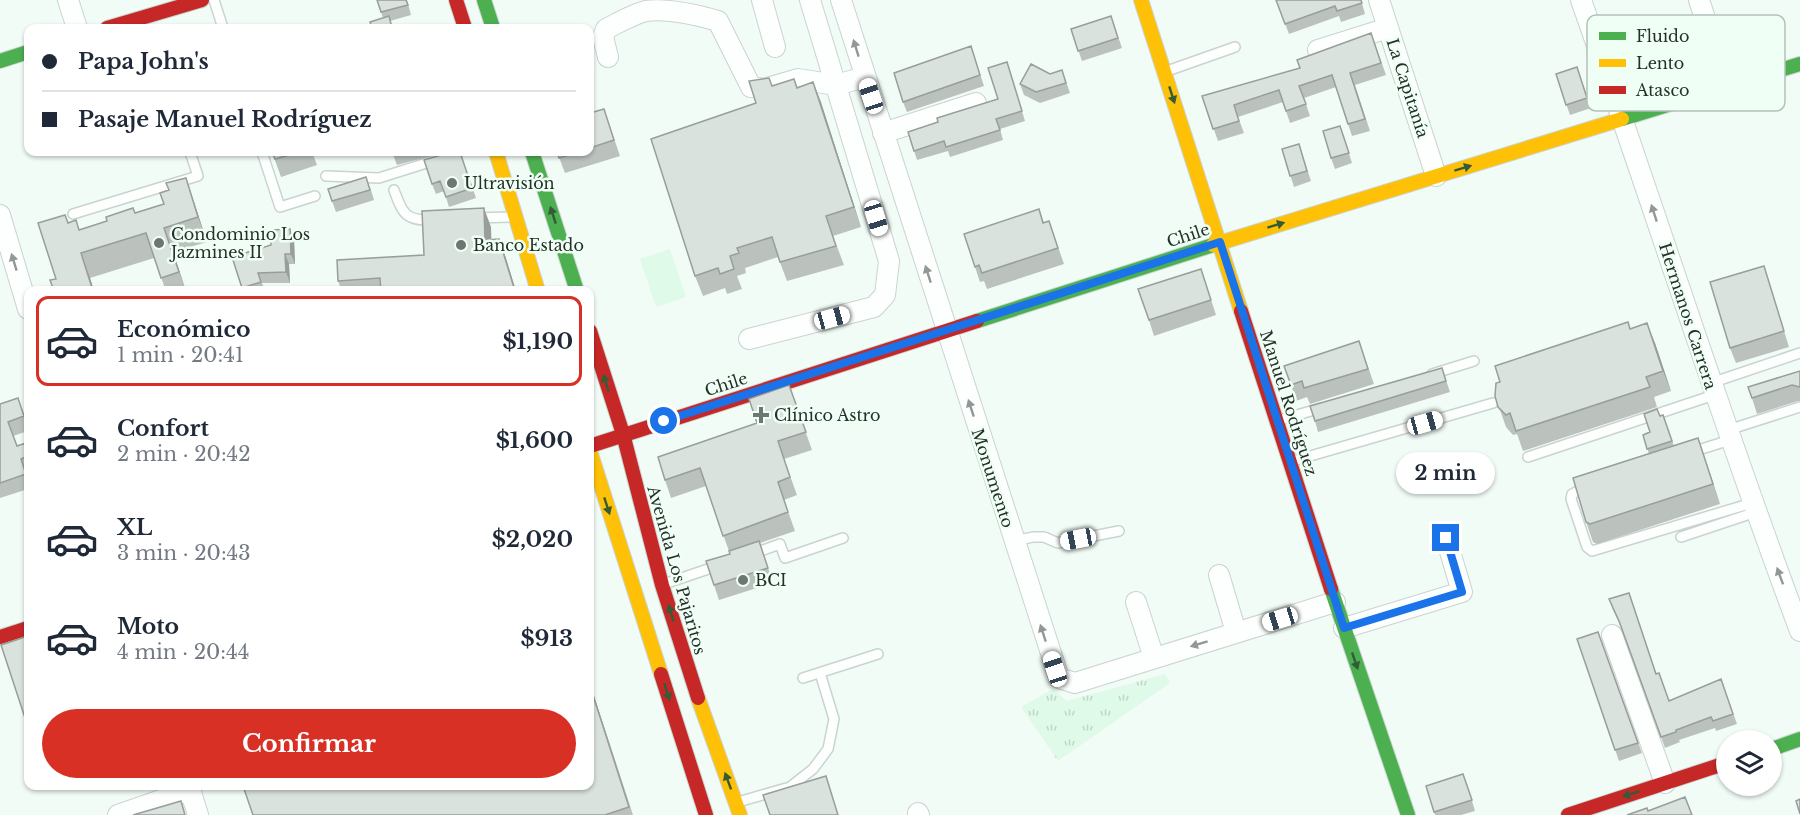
<!DOCTYPE html>
<html lang="es">
<meta charset="utf-8">
<style>
body{margin:0;font-family:"Libre Baskerville",serif;background:#f2f2f3;color:#1f2937;height:100vh;display:flex;flex-direction:column;font-size:22px;white-space:nowrap}
*{box-sizing:border-box;margin:0}
p{font-size:20px;color:#747a83}
.icon{flex:none;width:33px;height:33px;fill:none;stroke:currentColor;stroke-width:2;stroke-linecap:round;stroke-linejoin:round}
.map{position:relative;flex:1;overflow:hidden}
.sheet{position:absolute;left:24px;top:286px;width:570px;height:504px;display:flex;flex-direction:column;background:#fff;border-radius:12px;box-shadow:0 2px 4px #0004}
.sheet>*{flex:none}
.hud{position:absolute;left:24px;top:24px;width:570px;height:132px;border-radius:12px;box-shadow:0 2px 4px #0004;display:grid;align-content:center;height:132px;padding:0 18px;background:#fff}
.buttons{position:absolute;left:1716px;top:730px;display:grid;gap:12px}
.buttons a{display:grid;place-items:center;width:66px;height:66px;border-radius:50%;background:#fff;box-shadow:0 2px 4px #0004;font-size:30px}
.end{position:absolute;width:27px;height:27px;margin:-14px;border:8px solid #1a73e8;background:#fff;box-shadow:0 0 0 3px #fff}
.from{border-radius:50%}
.bubble{position:absolute;height:42px;border-radius:21px;background:#fff;box-shadow:0 2px 4px #0004;font-size:20px;font-weight:700;line-height:42px;text-align:center}
.car{position:absolute;width:18px;height:36px;margin:-18px -9px;border-radius:8px;box-shadow:0 0 4px 2px #0007;background:linear-gradient(#fff 24%,#345 0 40%,#fff 0 76%,#345 0 86%,#fff 0)}
.hud b{display:flex;align-items:center;gap:21px;height:57px;font-size:22px}
.hud b+b{border-top:2px solid #e0e1e3}
.hud i{width:15px;height:15px;background:#1f2937}
ul{padding:10px 0 0;list-style:none}
li{display:flex;align-items:center;gap:18px;height:90px;margin:0 12px 9px;padding:0 6px;border:3px solid transparent;border-radius:12px}
li div{flex:1}
li b{display:block;font-size:22px}
li em{font-style:normal;font-weight:700}
li.current{border-color:#d93025}
li>.icon{width:54px;height:54px;stroke-width:1.5}
.button{display:flex;gap:12px;margin-top:auto;padding:12px 18px}
.button a{flex:1;height:69px;border-radius:36px;background:#d93025;color:#fff;font-size:24px;font-weight:700;line-height:69px;text-align:center}
.map>svg:first-child{display:block}
.grass{fill:url(#grass-tufts)}
.pitch{fill:#dffae9}
.lines{fill:none;stroke-linecap:round;stroke-linejoin:round}
.lane-casing{stroke:#cad4ce;stroke-width:12}
.street-casing{stroke:#cad4ce;stroke-width:22}
.fast-casing{stroke:#cad4ce;stroke-width:16}
.slow-casing{stroke:#cad4ce;stroke-width:16}
.jam-casing{stroke:#cad4ce;stroke-width:16}
.lane{stroke:#fdfffe;stroke-width:9}
.street{stroke:#fdfffe;stroke-width:20}
.fast{stroke:#4caf50;stroke-width:14}
.slow{stroke:#ffc107;stroke-width:14}
.jam{stroke:#c62828;stroke-width:14}
.wall{fill:#bbc2bd}
.shaded-wall{fill:#989e9a}
.building{fill:#d9e2dc;stroke:#989e9a;stroke-width:1.5}
.oneway{fill:#929894}
.oneway2{fill:#335c37}
.route{stroke:#1a73e8;stroke-width:8}
.poi-dot{fill:#6d7771;stroke:#effff5;stroke-width:2}
.labels{text-anchor:middle;dominant-baseline:central;stroke-width:5;stroke-linejoin:round;paint-order:stroke}
.street-label{font-size:16px;fill:#263029;stroke:#effff5}
.poi-label{font-size:16px;fill:#263029;stroke:#effff5;text-anchor:start}
.key{fill:#effff5;stroke:#b3c1b8;stroke-width:1.5}
.key-label{font-size:16px;fill:#263029}
</style>
<div class="map">
<svg width="1800" height="815" viewBox="0 0 1800 815">
<defs>
<pattern id="grass-tufts" width="24" height="20" patternUnits="userSpaceOnUse" patternTransform="scale(1.5)"><rect width="24" height="20" fill="#dffae9"/><path d="M3 7l-1-3M5 7V3M7 7l1-3M15 17l-1-3M17 17v-4M19 17l1-3" fill="none" stroke="#bfd7c8"/></pattern>
</defs>
<rect width="100%" height="100%" fill="#f2fcf6"/>
<!-- grass -->
<path class="grass" d="M1165 674 1170 683 1058 761 1021 707 1053 689 1067 701Z"/>
<!-- pitch -->
<path class="pitch" d="M670 249 686 297 656 307 640 259Z"/>
<g class="lines">
<defs>
<path id="lane" d="M214 0 223 28
M1167 71 1235 47
M262 152 280 207 315 196
M326 176 379 178 436 160
M394 190C403 215 406 221 434 220
M73 214 198 176 190 152
M475 218 512 217
M1432 374 1474 361
M1711 383 1800 353
M1280 420 1321 408
M1728 430 1800 407
M1692 452 1730 440
M1528 457 1714 395
M1293 461 1493 403
M1588 486 1572 494 1571 499 1587 547 1592 551 1752 503
M1681 537 1756 512
M1014 541 1033 537H1044L1058 543 1119 531
M752 554 780 544 785 558 843 538
M664 584 720 565
M803 678 878 654
M738 802 790 787 813 769 828 749 834 719 820 673"/>
<path id="street" d="M68 0 77 28
M762 0 775 47
M841 0 1059 678 1075 683 1335 602
M1379 0 1436 176
M1581 0C1655 210 1722 422 1800 631
M1699 0 1727 86
M1318 50 1388 28
M608 57 603 37 606 29C618 23 633 14 646 11 668 8 697 15 718 21L751 87 764 89 798 79 836 85 865 77
M883 133 976 103
M0 215 28 309
M749 339 874 307 885 295 889 261 810 0
M1219 575 1236 632
M1136 602 1154 658
M1344 628 1462 592 1446 538
M1612 635 1665 783
M189 786 198 815
M918 813 919 815
M118 815 190 790"/>
<path id="fast" d="M484 0 493 28
M0 61 28 52
M1622 119 1800 64
M532 152 577 291
M977 321 1213 245
M1331 589 1408 815
M1772 749 1800 739"/>
<path id="slow" d="M1141 0 1241 311
M496 152 538 291
M1213 245 1622 119
M590 451 661 674
M698 698 740 815"/>
<path id="jam" d="M456 0 465 28
M107 28 202 0
M1241 311 1331 589
M590 331 623 434 662 585 698 698
M590 446 977 321
M0 637 28 628
M661 674 706 815
M1568 815 1726 763"/>
</defs>
<!-- lane casing -->
<use href="#lane" class="lane-casing"/>
<!-- street casing -->
<use href="#street" class="street-casing"/>
<!-- fast casing -->
<use href="#fast" class="fast-casing"/>
<!-- slow casing -->
<use href="#slow" class="slow-casing"/>
<!-- jam casing -->
<use href="#jam" class="jam-casing"/>
<!-- lane -->
<use href="#lane" class="lane"/>
<!-- street -->
<use href="#street" class="street"/>
<!-- fast -->
<use href="#fast" class="fast"/>
<!-- slow -->
<use href="#slow" class="slow"/>
<!-- jam -->
<use href="#jam" class="jam"/>
</g>
<!-- wall -->
<path class="wall" d="M377 0H407L411 15 390 21 393 28H372L383 18Z
M1276 0H1361L1365 14 1341 22 1339 16 1289 34Z
M1111 16 1122 48 1082 61 1071 29Z
M1371 33 1386 75 1355 85 1370 131 1352 136 1336 87 1304 98 1310 116 1290 123 1283 102 1238 117 1244 133 1218 141 1202 96 1300 68Z
M971 46 984 86 907 112 903 102Z
M1577 67 1591 108 1570 115 1556 74Z
M1062 70 1070 93 1040 103 1024 95 1020 84Z
M1010 72 1025 121 1000 129 1003 140 950 157 948 151 917 160 908 132 938 122 998 99Z
M813 82 861 227 833 236 844 265 787 281 778 257 745 268 746 273 737 276 742 289 727 294 725 288 703 296 695 276 756 103 772 86 797 87Z
M604 109 620 156 565 173 557 152H590V113Z
M1340 126 1352 163 1335 169 1331 158Z
M1299 144 1311 181 1294 187 1282 149Z
M139 152H156L141 156Z
M272 152H312L317 165 281 177Z
M392 152H446L397 165Z
M460 152 476 198 449 207 444 191 436 194 432 184Z
M370 187 374 200 336 212 332 201Z
M194 202 207 242 173 252 186 291H166L154 258 90 278 94 291H54L68 223 79 230 135 213Z
M1039 209 1044 223 1049 221 1064 264 987 289 984 281 980 282 975 267Z
M491 227V240L499 239 516 291H342L338 281 424 255Z
M294 239 295 264H289L290 283H262L265 291H243L232 257Z
M1764 266 1789 347 1736 363 1730 348Z
M1206 284 1216 315 1154 336 1149 320Z
M1630 329 1655 343 1671 391 1654 397 1657 407 1523 451 1517 434 1513 435 1506 427 1495 396Z
M1359 341 1374 384 1310 404 1307 397 1296 401 1291 385Z
M1442 368 1450 392 1318 432 1315 421Z
M1800 371V401H1798L1757 414 1752 398Z
M789 385 812 450 784 459 797 495 784 500 795 531 760 543 773 583 719 600 714 585 730 554 706 486 671 498 665 480 757 423Z
M18 398 28 428V431L13 436 17 446 28 451V472L26 473 28 481V489L0 498V404Z
M1660 416 1667 425 1674 446 1698 438 1720 504 1597 544 1593 542 1586 522 1649 454 1643 435 1650 432Z
M1609 599 1657 674 1669 701 1721 679 1737 724 1716 731 1715 728 1679 740 1680 742 1665 748 1623 631 1613 610Z
M1598 632 1642 753 1619 761 1577 639Z
M590 684 633 815H253Z
M1467 784 1475 811 1461 815H1435L1426 786Z"/>
<!-- shaded-wall -->
<path class="shaded-wall" d="M813 82 821 102 861 227 854 207Z
M186 178 194 202 207 242 198 217Z
M484 208 491 227 492 260 485 240Z
M164 228 173 252 186 291 179 272Z
M290 229 294 239 295 264 291 254Z
M499 239 506 258 516 291H515Z
M81 253 90 278 94 291H93Z
M285 254 289 264 290 283 286 272Z
M1647 323 1655 343 1671 391 1663 371Z
M1698 438 1705 458 1720 504 1713 484Z
M590 684 633 815 590 686Z"/>
<!-- building -->
<path class="building" d="M377 0H406L408 5 381 12Z
M1276 0H1361L1362 3 1337 11 1335 6 1285 24Z
M389 16 392 28H372L370 22Z
M1111 16 1118 38 1078 51 1071 29Z
M205 25 207 28H192Z
M272 25 273 28H261Z
M1371 33 1381 63 1350 73 1365 119 1348 124 1332 75 1299 86 1306 104 1286 111 1279 90 1234 105 1239 121 1213 129 1202 96 1300 68 1297 60Z
M971 46 980 75 903 102 894 73Z
M1007 62 1022 111 996 119 1000 130 946 147 944 141 914 151 908 132 938 122 937 118 998 99 988 68Z
M1031 64 1050 74 1062 70 1066 83 1036 92 1020 84Z
M1577 67 1587 98 1566 105 1556 74Z
M769 78 772 86 794 79 797 88 813 82 854 207 826 216 836 246 780 262 772 237 737 248 739 253 730 256 734 269 720 274 718 268 695 276 651 139 756 103 749 81Z
M604 109 614 140 590 148V113Z
M1340 126 1349 153 1331 158 1323 131Z
M1299 144 1307 171 1290 176 1282 149Z
M272 152H300L275 159Z
M451 152H460L472 188 446 197 440 181 432 184 424 160Z
M557 152H578L559 158Z
M366 177 370 190 332 201 328 189Z
M186 178 198 217 164 228 179 272 161 278 146 233 81 253 93 291H54L50 280 56 279 38 223 65 215 68 223 76 220 79 230 107 221 106 217 133 208 135 213 164 204 160 193 169 190 166 183Z
M484 208 485 240 499 239 515 291H381L380 278 338 281 337 260 424 255 422 211Z
M1039 209 1043 223 1049 221 1058 248 982 273 979 265 975 267 964 234Z
M290 229 291 254H285L286 272 258 273 261 282 242 288 232 257 271 245V230Z
M1764 266 1784 331 1730 348 1710 282Z
M1201 269 1211 300 1149 320 1138 289Z
M1628 322 1630 329 1647 323 1663 371 1646 377 1650 387 1516 431 1510 413 1506 415 1498 407 1495 396 1496 383 1500 382 1495 366Z
M1359 341 1368 369 1304 388 1302 381 1291 385 1284 366Z
M1442 368 1446 381 1315 421 1310 406Z
M1800 371V387L1792 385 1752 398 1748 387Z
M789 385 806 432 778 441 790 477 778 482 788 512 723 536 700 468 665 480 658 457 757 423 749 399Z
M18 398 24 416 8 422 17 446 26 443 28 452V456L21 459 26 474 0 483V404Z
M1657 409 1660 416 1663 415 1672 441 1647 449 1643 435 1650 432 1644 414Z
M1698 438 1713 484 1590 524 1586 522 1573 478Z
M759 541 768 568 714 585 706 561 730 554 729 551Z
M1629 593 1656 674 1659 673 1669 701 1721 679 1733 714 1713 721 1711 717 1676 730V732L1661 737 1619 621 1609 599Z
M1598 632 1638 743 1615 750 1577 639Z
M28 636V727L1 645Z
M590 686 629 807 605 815H253L243 786H590Z
M1463 774 1472 800 1434 812 1426 786Z
M826 776 838 815H770L763 795Z
M1685 797 1692 815H1627L1647 808 1648 811Z
M1800 799V814L1796 801Z
M181 801 185 815H133Z"/>
<!-- one-way arrows -->
<defs><path id="oneway-solid" d="M-6-.8H1V-3.2L6.5 0L1 3.2V.8H-6Z" transform="scale(1.5)"/></defs>
<g class="oneway">
<use href="#oneway-solid" transform="translate(856 48) rotate(-107)"/>
<use href="#oneway-solid" transform="translate(1654 213) rotate(-108)"/>
<use href="#oneway-solid" transform="translate(14 262) rotate(-107)"/>
<use href="#oneway-solid" transform="translate(928 274) rotate(-108)"/>
<use href="#oneway-solid" transform="translate(971 408) rotate(-108)"/>
<use href="#oneway-solid" transform="translate(1780 576) rotate(-110)"/>
<use href="#oneway-solid" transform="translate(1043 633) rotate(-108)"/>
<use href="#oneway-solid" transform="translate(1199 644) rotate(163)"/>
</g>
<g class="oneway2">
<use href="#oneway-solid" transform="translate(1172 95) rotate(72)"/>
<use href="#oneway-solid" transform="translate(1463 168) rotate(-17)"/>
<use href="#oneway-solid" transform="translate(553 215) rotate(-108)"/>
<use href="#oneway-solid" transform="translate(1276 225) rotate(-17)"/>
<use href="#oneway-solid" transform="translate(606 383) rotate(-108)"/>
<use href="#oneway-solid" transform="translate(607 506) rotate(72)"/>
<use href="#oneway-solid" transform="translate(671 613) rotate(-107)"/>
<use href="#oneway-solid" transform="translate(1355 661) rotate(71)"/>
<use href="#oneway-solid" transform="translate(667 692) rotate(73)"/>
<use href="#oneway-solid" transform="translate(728 781) rotate(-110)"/>
<use href="#oneway-solid" transform="translate(1631 794) rotate(162)"/>
</g>
<g class="lines">
<!-- route -->
<path class="route" d="M664 421 1220 242 1344 628 1462 592 1446 538"/>
</g>
<!-- markers -->
<g class="poi-dot">
<circle cx="452" cy="183" r="6"/>
<circle cx="159" cy="243" r="6"/>
<circle cx="461" cy="245" r="6"/>
<path d="M758 406h6v6h6v6h-6v6h-6v-6h-6v-6h6z"/>
<circle cx="743" cy="580" r="6"/>
</g>
<g class="labels">
<!-- street labels -->
<g class="street-label">
<text transform="translate(1408 88) rotate(72)">La Capitanía</text>
<text transform="translate(1188 235) rotate(-18)">Chile</text>
<text transform="translate(1688 316) rotate(72)">Hermanos Carrera</text>
<text transform="translate(726 384) rotate(-18)">Chile</text>
<text transform="translate(1289 403) rotate(72)">Manuel Rodríguez</text>
<text transform="translate(993 478) rotate(72)">Monumento</text>
<text transform="translate(677 570) rotate(74)">Avenida Los Pajaritos</text>
</g>
<!-- poi labels -->
<g class="poi-label">
<text x="464" y="183">Ultravisión</text>
<text x="171" y="234">Condominio Los<tspan x="171" dy="18">Jazmines II</tspan></text>
<text x="473" y="245">Banco Estado</text>
<text x="774" y="415">Clínico Astro</text>
<text x="755" y="580">BCI</text>
</g>
</g>
<!-- legend -->
<rect x="1587" y="15" width="198" height="96" rx="9" class="key"/>
<rect x="1599" y="32" width="27" height="8" fill="#4caf50"/>
<rect x="1599" y="59" width="27" height="8" fill="#ffc107"/>
<rect x="1599" y="86" width="27" height="8" fill="#c62828"/>
<g class="key-label">
<text x="1636" y="42">Fluido</text>
<text x="1636" y="69">Lento</text>
<text x="1636" y="96">Atasco</text>
</g>
</svg>
<div class="buttons">
<a><svg class="icon" aria-label="layers" viewBox="0 0 24 24"><path d="M12 4l9 5-9 5-9-5zM3 14l9 5 9-5"/></svg></a>
</div>
<i class="end from" style="left:664px;top:421px"></i>
<i class="end" style="left:1446px;top:538px"></i>
<div class="bubble" style="left:1396px;top:452px;width:99px">2 min</div>
<i class="car" style="left:871px;top:96px;rotate:342deg"></i>
<i class="car" style="left:876px;top:218px;rotate:163deg"></i>
<i class="car" style="left:832px;top:318px;rotate:75deg"></i>
<i class="car" style="left:1425px;top:423px;rotate:74deg"></i>
<i class="car" style="left:1078px;top:539px;rotate:259deg"></i>
<i class="car" style="left:1280px;top:619px;rotate:253deg"></i>
<i class="car" style="left:1055px;top:669px;rotate:342deg"></i>
<div class="hud">
<b><i class="from"></i>Papa John's</b>
<b><i></i>Pasaje Manuel Rodríguez</b>
</div>
<section class="sheet">
<ul>
<li class="current"><svg class="icon" aria-label="car" viewBox="0 0 24 24"><path d="M5 17H2v-5l4-1 3-4h7l3 4 3 1v5h-3M9 17h6M6 11h13"/><circle cx="7" cy="17" r="2"/><circle cx="17" cy="17" r="2"/></svg><div><b>Económico</b><p>1 min · 20:41</p></div><em>$1,190</em></li>
<li><svg class="icon" aria-label="car" viewBox="0 0 24 24"><path d="M5 17H2v-5l4-1 3-4h7l3 4 3 1v5h-3M9 17h6M6 11h13"/><circle cx="7" cy="17" r="2"/><circle cx="17" cy="17" r="2"/></svg><div><b>Confort</b><p>2 min · 20:42</p></div><em>$1,600</em></li>
<li><svg class="icon" aria-label="car" viewBox="0 0 24 24"><path d="M5 17H2v-5l4-1 3-4h7l3 4 3 1v5h-3M9 17h6M6 11h13"/><circle cx="7" cy="17" r="2"/><circle cx="17" cy="17" r="2"/></svg><div><b>XL</b><p>3 min · 20:43</p></div><em>$2,020</em></li>
<li><svg class="icon" aria-label="car" viewBox="0 0 24 24"><path d="M5 17H2v-5l4-1 3-4h7l3 4 3 1v5h-3M9 17h6M6 11h13"/><circle cx="7" cy="17" r="2"/><circle cx="17" cy="17" r="2"/></svg><div><b>Moto</b><p>4 min · 20:44</p></div><em>$913</em></li>
</ul>
<div class="button"><a>Confirmar</a></div>
</section>
</div>
